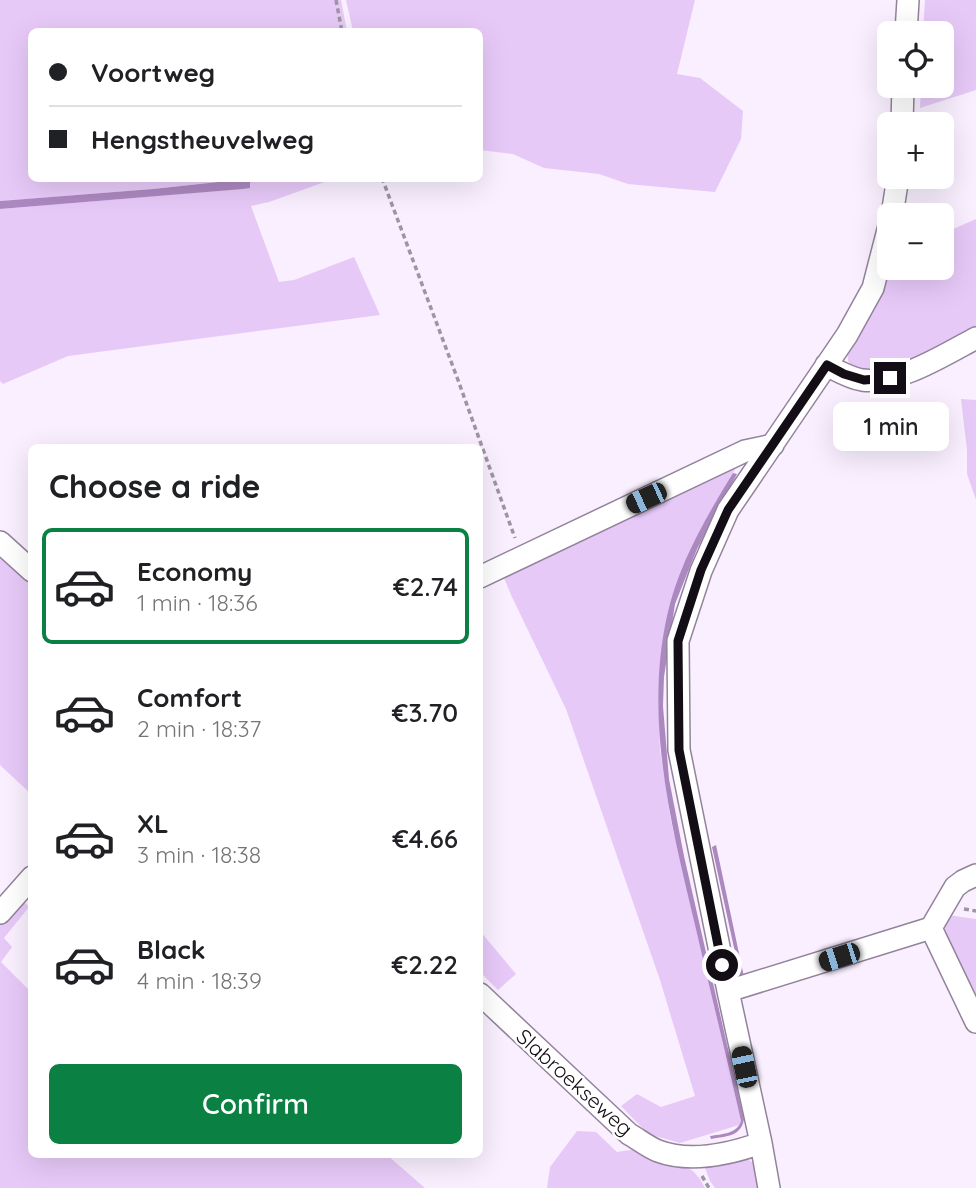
<!DOCTYPE html>
<meta charset="utf-8">
<style>
body{margin:0;font-family:Quicksand,sans-serif;background:#f6f6f6;color:#202124;height:100vh;display:flex;flex-direction:column;font-size:26px;white-space:nowrap}
*{box-sizing:border-box;margin:0}
p{font-size:23px;color:#757577}
.icon{flex:none;width:38px;height:38px;fill:none;stroke:currentColor;stroke-width:2;stroke-linecap:round;stroke-linejoin:round}
.map{position:relative;flex:1;overflow:hidden}
.sheet{position:absolute;left:28px;top:444px;width:455px;height:714px;display:flex;flex-direction:column;background:#fff;border-radius:10px;box-shadow:0 7px 28px #0002}
.sheet>*{flex:none}
.hud{position:absolute;left:28px;top:28px;width:455px;height:154px;border-radius:10px;box-shadow:0 7px 28px #0002;display:grid;align-content:center;height:154px;padding:0 21px;background:#fff}
.tools{position:absolute;left:877px;top:21px;display:grid;gap:14px}
.tools a{display:grid;place-items:center;width:77px;height:77px;border-radius:10px;background:#fff;box-shadow:0 7px 28px #0002;font-size:35px}
.end{position:absolute;width:32px;height:32px;margin:-16px;border:9px solid #130d16;background:#fff;box-shadow:0 0 0 4px #fff}
.from{border-radius:50%}
.bubble{position:absolute;height:49px;border-radius:10px;background:#fff;box-shadow:0 7px 28px #0002;font-size:23px;font-weight:600;line-height:49px;text-align:center}
.car{position:absolute;width:21px;height:42px;margin:-21px -10px;border-radius:9px;box-shadow:0 0 5px 2px #0007;background:linear-gradient(#222 24%,#8ab4d8 0 40%,#222 0 76%,#8ab4d8 0 86%,#222 0)}
.hud b{display:flex;align-items:center;gap:24px;height:66px;font-size:26px}
.hud b+b{border-top:2px solid #e0e0e0}
.hud i{width:18px;height:18px;background:#202124}
ul{padding:0;list-style:none}
li{display:flex;align-items:center;gap:21px;height:116px;margin:0 14px 10px;padding:0 7px;border:4px solid transparent;border-radius:10px}
li div{flex:1}
li b{display:block;font-size:26px}
li em{font-style:normal;font-weight:600}
li.current{border-color:#0b8043}
li>.icon{width:63px;height:63px;stroke-width:1.5}
h2{padding:0 21px;font-size:32px;line-height:84px}
.cta{display:flex;gap:14px;margin-top:auto;padding:14px 21px}
.cta a{flex:1;height:80px;border-radius:10px;background:#0b8043;color:#fff;font-size:28px;font-weight:600;line-height:80px;text-align:center}
.map>svg:first-child{display:block}
.green{fill:#e7c9f8}
.water{fill:#ac88c0}
.lines{fill:none;stroke-linecap:round;stroke-linejoin:round}
.minor-casing{stroke:#92839b;stroke-width:24}
.path{stroke:#9e95a3;stroke-width:3.5;stroke-dasharray:5 3.5;stroke-linecap:butt}
.minor{stroke:#fff;stroke-width:21}
.route{stroke:#130d16;stroke-width:9}
.labels{text-anchor:middle;dominant-baseline:central;stroke-width:5;stroke-linejoin:round;paint-order:stroke}
.street-label{font-size:21px;fill:#130d16;stroke:#fff}
</style>
<div class="map">
<svg width="976" height="1188" viewBox="0 0 976 1188">
<rect width="100%" height="100%" fill="#f9efff"/>
<!-- green -->
<path class="green" d="M0 0H341L347 31 32 32V178L333 179 269 202 251 206 279 282 294 280 354 257 380 315 68 356 3 384 0 381V209L250 188V180L246 179 153 189 0 201Z
M346 0H695L677 74 700 78 743 111 741 139 715 192 628 184 599 174 544 168 513 154 480 150V32L353 31Z
M925 0H976V90L920 108 921 86H942V33H923Z
M976 219V330L915 363 877 373 852 367 848 361 847 349 889 268H942V234Z
M961 399 976 400V500L967 474V450Z
M737 466 712 509 685 564 660 662 658 692 660 750 671 821 741 1121 739 1125 680 1143 648 1134 621 1106 637 1094 661 1107 695 1096 660 980 566 709 511 595 503 575Z
M0 552 31 582V794L0 765Z
M19 897 29 907 4 938 12 947 1 962 31 992 32 1155H387L425 1188H0V920Z
M948 915 976 919V1009L944 932Z
M480 931 516 974 498 990 480 972Z
M577 1131 596 1132 617 1152 637 1149 682 1163 694 1172 700 1179 705 1188H547L550 1167Z
M743 1157C759 1163 758 1172 761 1188H715L710 1181 703 1163Z"/>
<!-- water -->
<path class="water" d="M246 179 250 180V188L243 189 0 209V201L153 189Z
M733 473 737 474 697 549 675 604 664 677 663 706 669 779 684 856 744 1119C741 1137 726 1136 711 1139L710 1136C722 1134 737 1134 741 1121 726 1055 710 990 695 925 671 824 644 720 667 616 678 565 706 517 733 473Z
M716 845 744 977 740 975 712 847Z"/>
<g class="lines">
<defs>
<path id="minor" d="M906 33 908 0
M902 124 903 86
M892 215 898 177
M826 365C838 371 850 378 862 380 897 385 946 354 976 338
M0 542 32 571
M480 577 745 451 773 445
M0 913 32 877
M931 928 976 1022
M728 991 931 928 955 887 963 881 976 875
M480 994 629 1134C638 1139 648 1147 658 1151 690 1163 730 1154 761 1143
M769 1188 761 1143 728 991 679 750 678 641 701 571 728 510 847 335 873 288 889 226"/>
</defs>
<!-- minor casing -->
<use href="#minor" class="minor-casing"/>
<!-- path -->
<path class="path" d="M336 0 342 32
M382 178 458 380 515 538
M964 909 976 911
M702 1176 709 1188"/>
<!-- minor -->
<use href="#minor" class="minor"/>
</g>
<g class="lines">
<!-- route -->
<path class="route" d="M722 965 679 750 678 641 701 570 728 510 827 365 844 374 864 380 890 378"/>
</g>
<g class="labels">
<!-- street labels -->
<g class="street-label">
<text transform="translate(575 1082) rotate(42)">Slabroekseweg</text>
</g>
</g>
</svg>
<div class="tools">
<a><svg class="icon" aria-label="locate" viewBox="0 0 24 24"><circle cx="12" cy="12" r="6"/><path d="M12 2v4M12 18v4M2 12h4M18 12h4"/></svg></a>
<a>+</a>
<a>−</a>
</div>
<i class="end from" style="left:722px;top:965px"></i>
<i class="end" style="left:890px;top:378px"></i>
<div class="bubble" style="left:833px;top:402px;width:116px">1 min</div>
<i class="car" style="left:646px;top:498px;rotate:245deg"></i>
<i class="car" style="left:839px;top:957px;rotate:252deg"></i>
<i class="car" style="left:744px;top:1067px;rotate:348deg"></i>
<div class="hud">
<b><i class="from"></i>Voortweg</b>
<b><i></i>Hengstheuvelweg</b>
</div>
<section class="sheet">
<h2>Choose a ride</h2>
<ul>
<li class="current"><svg class="icon" aria-label="car" viewBox="0 0 24 24"><path d="M5 17H2v-5l4-1 3-4h7l3 4 3 1v5h-3M9 17h6M6 11h13"/><circle cx="7" cy="17" r="2"/><circle cx="17" cy="17" r="2"/></svg><div><b>Economy</b><p>1 min · 18:36</p></div><em>€2.74</em></li>
<li><svg class="icon" aria-label="car" viewBox="0 0 24 24"><path d="M5 17H2v-5l4-1 3-4h7l3 4 3 1v5h-3M9 17h6M6 11h13"/><circle cx="7" cy="17" r="2"/><circle cx="17" cy="17" r="2"/></svg><div><b>Comfort</b><p>2 min · 18:37</p></div><em>€3.70</em></li>
<li><svg class="icon" aria-label="car" viewBox="0 0 24 24"><path d="M5 17H2v-5l4-1 3-4h7l3 4 3 1v5h-3M9 17h6M6 11h13"/><circle cx="7" cy="17" r="2"/><circle cx="17" cy="17" r="2"/></svg><div><b>XL</b><p>3 min · 18:38</p></div><em>€4.66</em></li>
<li><svg class="icon" aria-label="car" viewBox="0 0 24 24"><path d="M5 17H2v-5l4-1 3-4h7l3 4 3 1v5h-3M9 17h6M6 11h13"/><circle cx="7" cy="17" r="2"/><circle cx="17" cy="17" r="2"/></svg><div><b>Black</b><p>4 min · 18:39</p></div><em>€2.22</em></li>
</ul>
<div class="cta"><a>Confirm</a></div>
</section>
</div>
